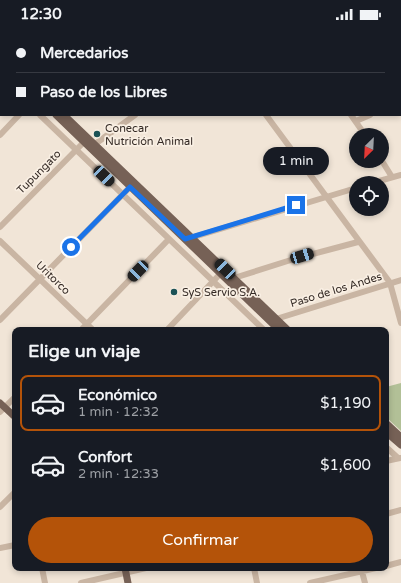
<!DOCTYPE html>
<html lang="es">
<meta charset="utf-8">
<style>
body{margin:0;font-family:"Varela Round",sans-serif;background:#242831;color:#f1f3f6;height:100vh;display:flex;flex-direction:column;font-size:15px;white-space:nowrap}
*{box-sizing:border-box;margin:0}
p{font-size:13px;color:#9ea1a6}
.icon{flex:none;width:22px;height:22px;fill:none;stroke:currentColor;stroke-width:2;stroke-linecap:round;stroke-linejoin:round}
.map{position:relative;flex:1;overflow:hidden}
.details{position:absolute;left:12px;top:299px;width:377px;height:244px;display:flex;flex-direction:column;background:#171b24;border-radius:8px;box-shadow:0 2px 6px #0003}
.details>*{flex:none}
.guide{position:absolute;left:0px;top:0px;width:401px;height:88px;box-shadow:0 2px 6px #0003;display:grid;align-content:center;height:88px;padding:0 16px;background:#171b24}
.needle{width:26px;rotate:204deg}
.fabs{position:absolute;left:349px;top:100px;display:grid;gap:8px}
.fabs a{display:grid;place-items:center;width:40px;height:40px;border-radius:50%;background:#171b24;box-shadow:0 2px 6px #0003;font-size:20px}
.end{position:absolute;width:18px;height:18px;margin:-9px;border:5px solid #1a73e8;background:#fff;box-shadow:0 0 0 2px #fff}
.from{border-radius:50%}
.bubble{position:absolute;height:28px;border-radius:14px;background:#171b24;box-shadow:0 2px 6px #0003;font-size:13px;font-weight:600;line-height:28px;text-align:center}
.car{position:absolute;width:12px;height:24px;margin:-12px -6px;border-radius:5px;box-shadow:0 0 3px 1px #0007;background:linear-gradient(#222 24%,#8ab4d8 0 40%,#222 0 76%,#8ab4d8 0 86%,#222 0)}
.guide b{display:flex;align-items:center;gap:14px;height:38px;font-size:15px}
.guide b+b{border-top:1px solid #363941}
.guide i{width:10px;height:10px;background:#f1f3f6}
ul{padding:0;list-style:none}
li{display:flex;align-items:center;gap:12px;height:56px;margin:0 8px 6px;padding:0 8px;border:2px solid transparent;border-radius:8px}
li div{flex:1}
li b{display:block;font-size:15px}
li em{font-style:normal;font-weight:600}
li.selected{border-color:#b45309}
li>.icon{width:36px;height:36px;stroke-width:1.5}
h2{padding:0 16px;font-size:18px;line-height:48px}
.action{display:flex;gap:8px;margin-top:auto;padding:8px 16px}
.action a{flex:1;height:46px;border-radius:24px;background:#b45309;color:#fff;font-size:16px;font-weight:600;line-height:46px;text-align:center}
.status{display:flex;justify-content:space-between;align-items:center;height:28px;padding:0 20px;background:#171b24;direction:ltr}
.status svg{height:11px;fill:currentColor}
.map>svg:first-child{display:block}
.green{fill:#b2c097}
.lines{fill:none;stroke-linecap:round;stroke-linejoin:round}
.minor{stroke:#c9b5a3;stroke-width:6}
.major{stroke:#766156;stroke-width:7}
.route{stroke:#1a73e8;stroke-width:5}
.poi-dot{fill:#1b5256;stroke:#f9efe3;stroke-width:1.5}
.labels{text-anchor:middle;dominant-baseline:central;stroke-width:3.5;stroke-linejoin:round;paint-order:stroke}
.poi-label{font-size:11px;fill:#342a25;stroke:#f9efe3;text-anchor:start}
.street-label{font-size:11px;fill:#342a25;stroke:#f9efe3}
</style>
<div class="status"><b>12:30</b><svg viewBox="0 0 49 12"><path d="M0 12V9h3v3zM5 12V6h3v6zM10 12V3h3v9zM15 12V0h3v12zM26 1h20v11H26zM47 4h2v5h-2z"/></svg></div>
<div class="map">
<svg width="401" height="555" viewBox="0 0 401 555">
<rect width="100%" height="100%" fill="#f1e5d7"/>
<!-- green -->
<path class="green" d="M401 355V403L386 389V359Z"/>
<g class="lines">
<!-- minor -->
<path class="minor" d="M201 0 202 1
M294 0V1
M378 0 379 1
M76 1 77 0
M250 1 251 0
M393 1 395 0
M400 35 401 37
M0 48 1 49
M400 74H401
M40 87 264 302
M266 87 388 252 390 255 401 295
M351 87 365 107
M356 93 370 87
M0 107 19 87
M91 119 135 87
M382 133 392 149
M372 155 401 147
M0 199 84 114
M187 211 356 160
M0 213 93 302
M234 250 294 231 358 214
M276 291 401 252
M0 292 130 159
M81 302 169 211
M167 302 221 245
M0 384 15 369
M386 419 398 430
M386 433 400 430
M0 479 15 464
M386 486 401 482
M0 520 15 517
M386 538 401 534
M42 540 45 555
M254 540 257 555
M361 540 365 555
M81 555 146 540
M310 555 376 540"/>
<!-- major -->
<path class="major" d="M0 25 1 26
M0 34 1 35
M56 87 279 302
M64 87 288 302
M0 375 15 389
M386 395 401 409
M386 404 401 417
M125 540 128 555"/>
</g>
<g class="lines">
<!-- route -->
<path class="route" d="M71 219 130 159 185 211 296 177"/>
</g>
<!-- markers -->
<g class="poi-dot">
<circle cx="97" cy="106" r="4"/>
<circle cx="174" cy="264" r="4"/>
</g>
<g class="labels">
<!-- poi labels -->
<g class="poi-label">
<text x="105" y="100">Conecar<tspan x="105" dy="13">Nutrición Animal</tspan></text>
<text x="182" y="264">SyS Servio S.A.</text>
</g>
<!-- street labels -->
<g class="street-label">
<text transform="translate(39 144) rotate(-45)">Tupungato</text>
<text transform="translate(53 250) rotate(44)">Uritorco</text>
<text transform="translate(336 262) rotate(-17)">Paso de los Andes</text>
</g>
</g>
</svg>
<div class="fabs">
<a><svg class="needle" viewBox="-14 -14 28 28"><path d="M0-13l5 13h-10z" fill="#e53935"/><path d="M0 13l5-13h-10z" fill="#9ea1a6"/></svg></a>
<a><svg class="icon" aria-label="locate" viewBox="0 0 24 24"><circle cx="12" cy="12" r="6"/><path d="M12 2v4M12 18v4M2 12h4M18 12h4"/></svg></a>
</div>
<i class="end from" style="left:71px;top:219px"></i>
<i class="end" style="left:296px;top:177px"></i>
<div class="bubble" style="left:263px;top:119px;width:66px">1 min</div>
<i class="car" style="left:104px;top:148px;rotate:134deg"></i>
<i class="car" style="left:302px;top:228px;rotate:74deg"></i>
<i class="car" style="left:225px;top:241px;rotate:314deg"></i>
<i class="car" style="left:138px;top:243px;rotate:224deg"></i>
<div class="guide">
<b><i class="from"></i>Mercedarios</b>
<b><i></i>Paso de los Libres</b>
</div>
<section class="details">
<h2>Elige un viaje</h2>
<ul>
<li class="selected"><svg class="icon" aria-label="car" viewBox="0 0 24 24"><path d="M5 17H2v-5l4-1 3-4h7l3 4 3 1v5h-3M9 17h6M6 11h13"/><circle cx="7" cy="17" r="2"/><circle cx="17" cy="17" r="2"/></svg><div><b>Económico</b><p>1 min · 12:32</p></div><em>$1,190</em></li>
<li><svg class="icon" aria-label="car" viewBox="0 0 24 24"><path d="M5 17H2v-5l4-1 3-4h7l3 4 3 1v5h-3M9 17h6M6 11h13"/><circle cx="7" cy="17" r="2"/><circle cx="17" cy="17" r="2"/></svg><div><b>Confort</b><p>2 min · 12:33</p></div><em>$1,600</em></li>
</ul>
<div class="action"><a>Confirmar</a></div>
</section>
</div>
